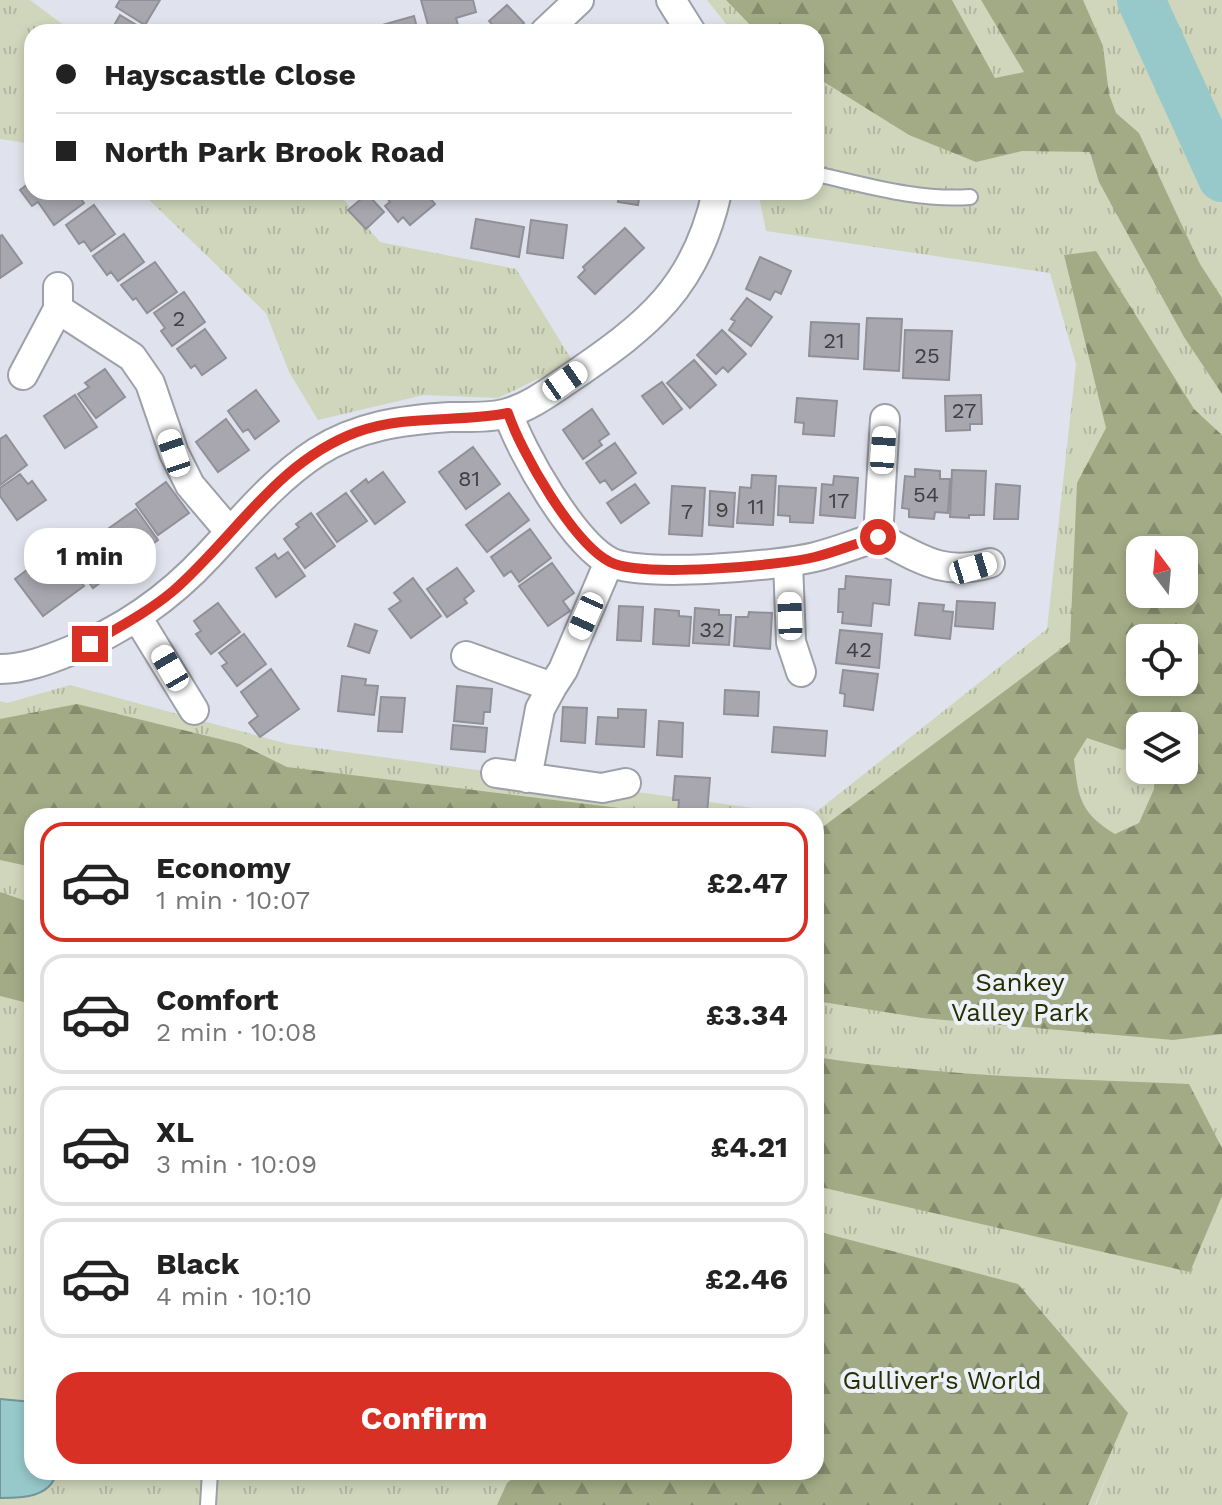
<!DOCTYPE html>
<meta charset="utf-8">
<style>
body{margin:0;font-family:"Work Sans",sans-serif;background:#f2f2f2;color:#222;height:100vh;display:flex;flex-direction:column;font-size:30px;white-space:nowrap}
*{box-sizing:border-box;margin:0}
p{font-size:26px;color:#767676}
.icon{flex:none;width:44px;height:44px;fill:none;stroke:currentColor;stroke-width:2;stroke-linecap:round;stroke-linejoin:round}
.map{position:relative;flex:1;overflow:hidden}
.details{position:absolute;left:24px;top:808px;width:800px;height:672px;display:flex;flex-direction:column;background:#fff;border-radius:24px;box-shadow:0 4px 12px #0003}
.details>*{flex:none}
.hud{position:absolute;left:24px;top:24px;width:800px;height:176px;border-radius:24px;box-shadow:0 4px 12px #0003;display:grid;align-content:center;height:176px;padding:0 32px;background:#fff}
.needle{width:52px;rotate:344deg}
.fabs{position:absolute;left:1126px;top:536px;display:grid;gap:16px}
.fabs a{display:grid;place-items:center;width:72px;height:72px;border-radius:16px;background:#fff;box-shadow:0 4px 12px #0003;font-size:40px}
.end{position:absolute;width:36px;height:36px;margin:-18px;border:10px solid #d93025;background:#fff;box-shadow:0 0 0 4px #fff}
.from{border-radius:50%}
.bubble{position:absolute;height:56px;border-radius:24px;background:#fff;box-shadow:0 4px 12px #0003;font-size:26px;font-weight:700;line-height:56px;text-align:center}
.car{position:absolute;width:24px;height:48px;margin:-24px -12px;border-radius:10px;box-shadow:0 0 6px 2px #0007;background:linear-gradient(#fff 24%,#345 0 40%,#fff 0 76%,#345 0 86%,#fff 0)}
.hud b{display:flex;align-items:center;gap:28px;height:76px;font-size:30px}
.hud b+b{border-top:2px solid #e0e0e0}
.hud i{width:20px;height:20px;background:#222}
ul{padding:14px 0 0;list-style:none}
li{display:flex;align-items:center;gap:24px;height:120px;margin:0 16px 12px;padding:0 16px;border:4px solid #e0e0e0;border-radius:24px}
li div{flex:1}
li b{display:block;font-size:30px}
li em{font-style:normal;font-weight:700}
li.on{border-color:#d93025}
li>.icon{width:72px;height:72px;stroke-width:1.5}
.cta{display:flex;gap:16px;margin-top:auto;padding:16px 32px}
.cta a{flex:1;height:92px;border-radius:24px;background:#d93025;color:#fff;font-size:32px;font-weight:700;line-height:92px;text-align:center}
.map>svg:first-child{display:block}
.grass{fill:url(#grass-tufts);fill-rule:evenodd}
.forest{fill:url(#forest-firs);fill-rule:evenodd}
.water{fill:#97c9cb;stroke:#729598;stroke-width:2}
.lines{fill:none;stroke-linecap:round;stroke-linejoin:round}
.river{stroke:#97c9cb;stroke-width:48}
.building{fill:#a8a7b0;stroke:#919099;stroke-width:2}
.service-casing{stroke:#9da0a9;stroke-width:18}
.minor-casing{stroke:#9da0a9;stroke-width:32}
.service{stroke:#fff;stroke-width:14}
.minor{stroke:#fff;stroke-width:28}
.route{stroke:#d93025;stroke-width:10}
.labels{text-anchor:middle;dominant-baseline:central;stroke-width:8;stroke-linejoin:round;paint-order:stroke}
.number-label{font-size:22px;fill:#3f4044}
.park-label{font-size:26px;fill:#282e00;stroke:#edf1fa}
</style>
<div class="map">
<svg width="1222" height="1505" viewBox="0 0 1222 1505">
<defs>
<pattern id="grass-tufts" width="24" height="20" patternUnits="userSpaceOnUse" patternTransform="scale(2)"><rect width="24" height="20" fill="#d0d6bb"/><path d="M3 7l-1-3M5 7V3M7 7l1-3M15 17l-1-3M17 17v-4M19 17l1-3" fill="none" stroke="#b2b7a0"/></pattern>
<pattern id="forest-firs" width="22" height="20" patternUnits="userSpaceOnUse" patternTransform="scale(2)"><rect width="22" height="20" fill="#a3ab86"/><path d="M5 1l3.5 6h-7zM16 11l3.5 6h-7z" fill="#848b6d"/></pattern>
</defs>
<rect width="100%" height="100%" fill="#e0e3ed"/>
<!-- grass -->
<path class="grass" d="M0 0H30L73 32H32V144L0 139Z
M707 0H1222V1505H1096L1111 1466 1095 1505H0V701L7 703 70 685 288 744 811 816 1047 629 1076 364 1050 273 766 231 758 192H816V32H728L727 25ZM1140 550H1184V594H1140ZM1140 638H1184V682H1140ZM1140 726H1184V770H1140ZM32 816H816V1472H32Z
M141 192H337L380 242 516 269 573 362 498 398 424 395 318 420 289 372 266 313Z"/>
<!-- forest -->
<path class="forest" d="M726 0H952L995 78 1024 72 981 0H1083L1103 46 1109 94 1116 113 1139 133 1200 264 1222 298V394L1184 337 1099 182 1090 152 1022 151 976 162 909 135 816 77V32H757Z
M1096 251 1194 409 1222 435V1034L1173 1040 922 1018 816 1001V832L1070 642 1077 483 1106 428 1064 255ZM1184 550V594H1140V550ZM1140 638H1184V682H1140ZM1140 726H1184V770H1155L1154 789 1139 823 1115 834C1080 813 1078 797 1074 759L1087 738 1123 750 1140 744Z
M77 704 240 744 287 767 684 816H32V867L0 860V719Z
M0 892 32 903V1004L0 996Z
M816 1057C939 1076 1065 1079 1189 1084L1222 1148V1196L1190 1272 816 1186Z
M816 1231 1018 1284 1128 1413 1088 1505H497L507 1483 520 1472H816Z"/>
<!-- water -->
<path class="water" d="M0 1399 32 1402V1472H57C50 1498 22 1498 0 1498Z"/>
<g class="lines">
<!-- river -->
<path class="river" d="M1141 0 1222 178"/>
</g>
<!-- building -->
<path class="building" d="M120 0H160L145 25 116 7Z
M421 0H473L476 12 456 18 460 32H430Z
M507 5 524 23 515 32H499L489 21Z
M120 15 148 32H105L108 26 112 29Z
M414 16 418 32H381L379 26Z
M32 181V192H76L84 203 54 225 38 202 32 206 20 190Z
M382 192H425L435 204 410 225 403 217 398 222 385 206 390 202Z
M619 192H640L638 205 618 202Z
M367 194 384 212 366 229 348 210Z
M94 205 115 234 91 251 84 241 79 244 66 225Z
M476 219 524 227 519 257 471 248Z
M531 220 567 225 563 258 527 253Z
M625 228 644 248 595 294 578 277 585 270 583 267Z
M124 234 144 262 118 281 111 272 107 275 93 256Z
M2 235 22 263 0 278V236Z
M760 257 791 271 781 294 775 291 770 300 746 289Z
M155 262 177 292 147 313 136 298 133 300 121 285Z
M184 292 205 322 172 346 161 331 165 328 154 313Z
M747 298 772 317 751 346 729 330 735 321 731 319Z
M867 318 902 319 899 371 864 369Z
M811 322 859 324 858 359 809 356Z
M205 329 226 358 202 375 195 365 191 368 177 349Z
M722 330 746 354 728 372 723 367 716 374 697 355Z
M905 330 952 331 949 380 903 378Z
M694 360 716 385 690 408 667 383Z
M105 369 125 397 96 418 78 394 89 387 85 383Z
M662 382 682 409 663 424 642 396Z
M256 390 279 421 255 439 248 429 243 432 228 411Z
M75 395 97 427 65 448 44 416Z
M981 395 982 424H970V430L946 431 945 396Z
M797 398 837 401 834 436 803 434 804 423 795 422Z
M592 409 609 434 599 441 602 445 583 459 563 430Z
M226 419 249 450 218 472 196 442Z
M6 435 27 465 0 485V439Z
M615 443 636 473 612 490 605 480 600 483 586 463Z
M473 447 500 484 466 509 439 472Z
M915 469 940 471V479H950L948 513 935 512 934 519 909 517V509L902 508 905 476 915 477Z
M952 470 986 471 984 515H969V518L950 517Z
M383 472 405 502 375 524 351 491 366 479 368 483Z
M20 474 28 484 32 481 46 500 17 520 0 496V488Z
M752 475 776 476 773 525 737 523 740 487 751 488Z
M834 476 858 478 855 518 820 515 822 484 833 485Z
M166 482 189 513 158 535 136 504Z
M635 484 649 503 621 523 607 503Z
M996 484 1020 486 1018 519H994Z
M672 486 705 488 702 536 669 534Z
M779 486 816 488 813 523 790 522V516L778 515Z
M710 491 735 493 733 527 709 525Z
M346 493 367 521 337 542 317 514Z
M509 493 529 520 487 552 466 525Z
M136 509 158 540 128 562 105 531Z
M311 513 335 546 305 568 284 539 299 527 296 524Z
M530 529 551 558 519 582 511 571 504 576 491 557Z
M101 535 123 566 93 588 71 557Z
M56 548 84 586 43 616 15 579Z
M288 552 305 576 276 597 256 568 275 554 278 559Z
M552 563 574 593 563 601 570 611 548 626 519 586Z
M457 568 474 591 464 599 467 603 447 617 427 589Z
M846 576 891 580 889 605 873 603 871 626 842 623 843 612H838L839 589H845Z
M413 578 441 616 411 638 389 609 401 601 394 593Z
M957 601 995 603 993 629 955 626Z
M218 603 240 632 211 654 196 634 201 631 194 621Z
M919 603 944 605 943 611 953 612 950 639 915 635Z
M619 606 643 607 641 641 617 640Z
M695 608 719 610V615H731L729 645 693 643Z
M655 609 679 611V616L691 617 689 646 653 644Z
M749 612 772 613 770 649 734 646 736 617H748Z
M355 624 377 631 369 653 348 646Z
M840 630 882 634 879 668 836 663Z
M244 634 266 664 237 686 222 666 227 663 219 653Z
M271 669 299 709 260 737 249 723 258 716 241 692Z
M843 670 878 674 873 710 844 706 845 694 840 693Z
M342 676 366 679 365 685 378 686 374 715 338 711Z
M457 686 492 689 490 712H484L483 724 454 721Z
M725 690 759 692 758 716 724 714Z
M381 697 405 698 402 732 378 731Z
M563 707 587 708 585 743 561 741Z
M618 709 646 710 644 747 596 744 598 717 618 718Z
M659 721 683 723 682 757 657 755Z
M453 725 487 728 485 752 451 749Z
M774 727 827 731 825 756 772 752Z
M675 776 710 778 707 814 678 813 679 800H673Z"/>
<g class="lines">
<defs>
<path id="service" d="M816 174C866 185 918 201 970 197
M208 1505 210 1472"/>
<path id="minor" d="M671 0 691 32
M545 32 579 0
M58 309 132 357 150 383 174 453 190 485 229 531
M23 375 58 309V287
M508 413C521 452 573 543 610 562 641 578 778 566 815 557 836 552 857 543 878 537
M885 419 878 537C919 558 943 577 990 563
M788 562 791 642 801 672
M137 617 194 710
M466 656 552 687 563 670 609 562
M0 669C24 669 48 660 70 651 122 631 170 597 208 556 243 519 274 480 317 452 358 426 402 420 450 417 467 417 487 418 504 414 529 408 552 390 573 376 649 324 696 287 717 192
M496 773 602 788 626 783
M527 778 540 709 552 687"/>
</defs>
<!-- service casing -->
<use href="#service" class="service-casing"/>
<!-- minor casing -->
<use href="#minor" class="minor-casing"/>
<!-- service -->
<use href="#service" class="service"/>
<!-- minor -->
<use href="#minor" class="minor"/>
</g>
<g class="lines">
<!-- route -->
<path class="route" d="M90 644C119 627 148 612 173 591 235 537 276 462 357 432 407 414 458 423 508 413 521 452 573 543 610 562 641 578 778 566 815 557 836 552 857 543 878 537"/>
</g>
<g class="labels">
<!-- number labels -->
<g class="number-label">
<text x="179" y="318">2</text>
<text x="834" y="340">21</text>
<text x="927" y="355">25</text>
<text x="964" y="410">27</text>
<text x="469" y="478">81</text>
<text x="926" y="494">54</text>
<text x="839" y="500">17</text>
<text x="756" y="506">11</text>
<text x="722" y="509">9</text>
<text x="687" y="511">7</text>
<text x="712" y="629">32</text>
<text x="859" y="649">42</text>
</g>
<!-- park labels -->
<g class="park-label">
<text x="1020" y="982">Sankey<tspan x="1020" dy="30">Valley Park</tspan></text>
<text x="942" y="1380">Gulliver's World</text>
</g>
</g>
</svg>
<div class="fabs">
<a><svg class="needle" viewBox="-14 -14 28 28"><path d="M0-13l5 13h-10z" fill="#e53935"/><path d="M0 13l5-13h-10z" fill="#767676"/></svg></a>
<a><svg class="icon" aria-label="locate" viewBox="0 0 24 24"><circle cx="12" cy="12" r="6"/><path d="M12 2v4M12 18v4M2 12h4M18 12h4"/></svg></a>
<a><svg class="icon" aria-label="layers" viewBox="0 0 24 24"><path d="M12 4l9 5-9 5-9-5zM3 14l9 5 9-5"/></svg></a>
</div>
<i class="end from" style="left:878px;top:537px"></i>
<i class="end" style="left:90px;top:644px"></i>
<div class="bubble" style="left:24px;top:528px;width:132px">1 min</div>
<i class="car" style="left:565px;top:381px;rotate:55deg"></i>
<i class="car" style="left:883px;top:450px;rotate:4deg"></i>
<i class="car" style="left:174px;top:453px;rotate:341deg"></i>
<i class="car" style="left:973px;top:568px;rotate:73deg"></i>
<i class="car" style="left:586px;top:616px;rotate:204deg"></i>
<i class="car" style="left:790px;top:616px;rotate:358deg"></i>
<i class="car" style="left:170px;top:668px;rotate:330deg"></i>
<div class="hud">
<b><i class="from"></i>Hayscastle Close</b>
<b><i></i>North Park Brook Road</b>
</div>
<section class="details">
<ul>
<li class="on"><svg class="icon" aria-label="car" viewBox="0 0 24 24"><path d="M5 17H2v-5l4-1 3-4h7l3 4 3 1v5h-3M9 17h6M6 11h13"/><circle cx="7" cy="17" r="2"/><circle cx="17" cy="17" r="2"/></svg><div><b>Economy</b><p>1 min · 10:07</p></div><em>£2.47</em></li>
<li><svg class="icon" aria-label="car" viewBox="0 0 24 24"><path d="M5 17H2v-5l4-1 3-4h7l3 4 3 1v5h-3M9 17h6M6 11h13"/><circle cx="7" cy="17" r="2"/><circle cx="17" cy="17" r="2"/></svg><div><b>Comfort</b><p>2 min · 10:08</p></div><em>£3.34</em></li>
<li><svg class="icon" aria-label="car" viewBox="0 0 24 24"><path d="M5 17H2v-5l4-1 3-4h7l3 4 3 1v5h-3M9 17h6M6 11h13"/><circle cx="7" cy="17" r="2"/><circle cx="17" cy="17" r="2"/></svg><div><b>XL</b><p>3 min · 10:09</p></div><em>£4.21</em></li>
<li><svg class="icon" aria-label="car" viewBox="0 0 24 24"><path d="M5 17H2v-5l4-1 3-4h7l3 4 3 1v5h-3M9 17h6M6 11h13"/><circle cx="7" cy="17" r="2"/><circle cx="17" cy="17" r="2"/></svg><div><b>Black</b><p>4 min · 10:10</p></div><em>£2.46</em></li>
</ul>
<div class="cta"><a>Confirm</a></div>
</section>
</div>
